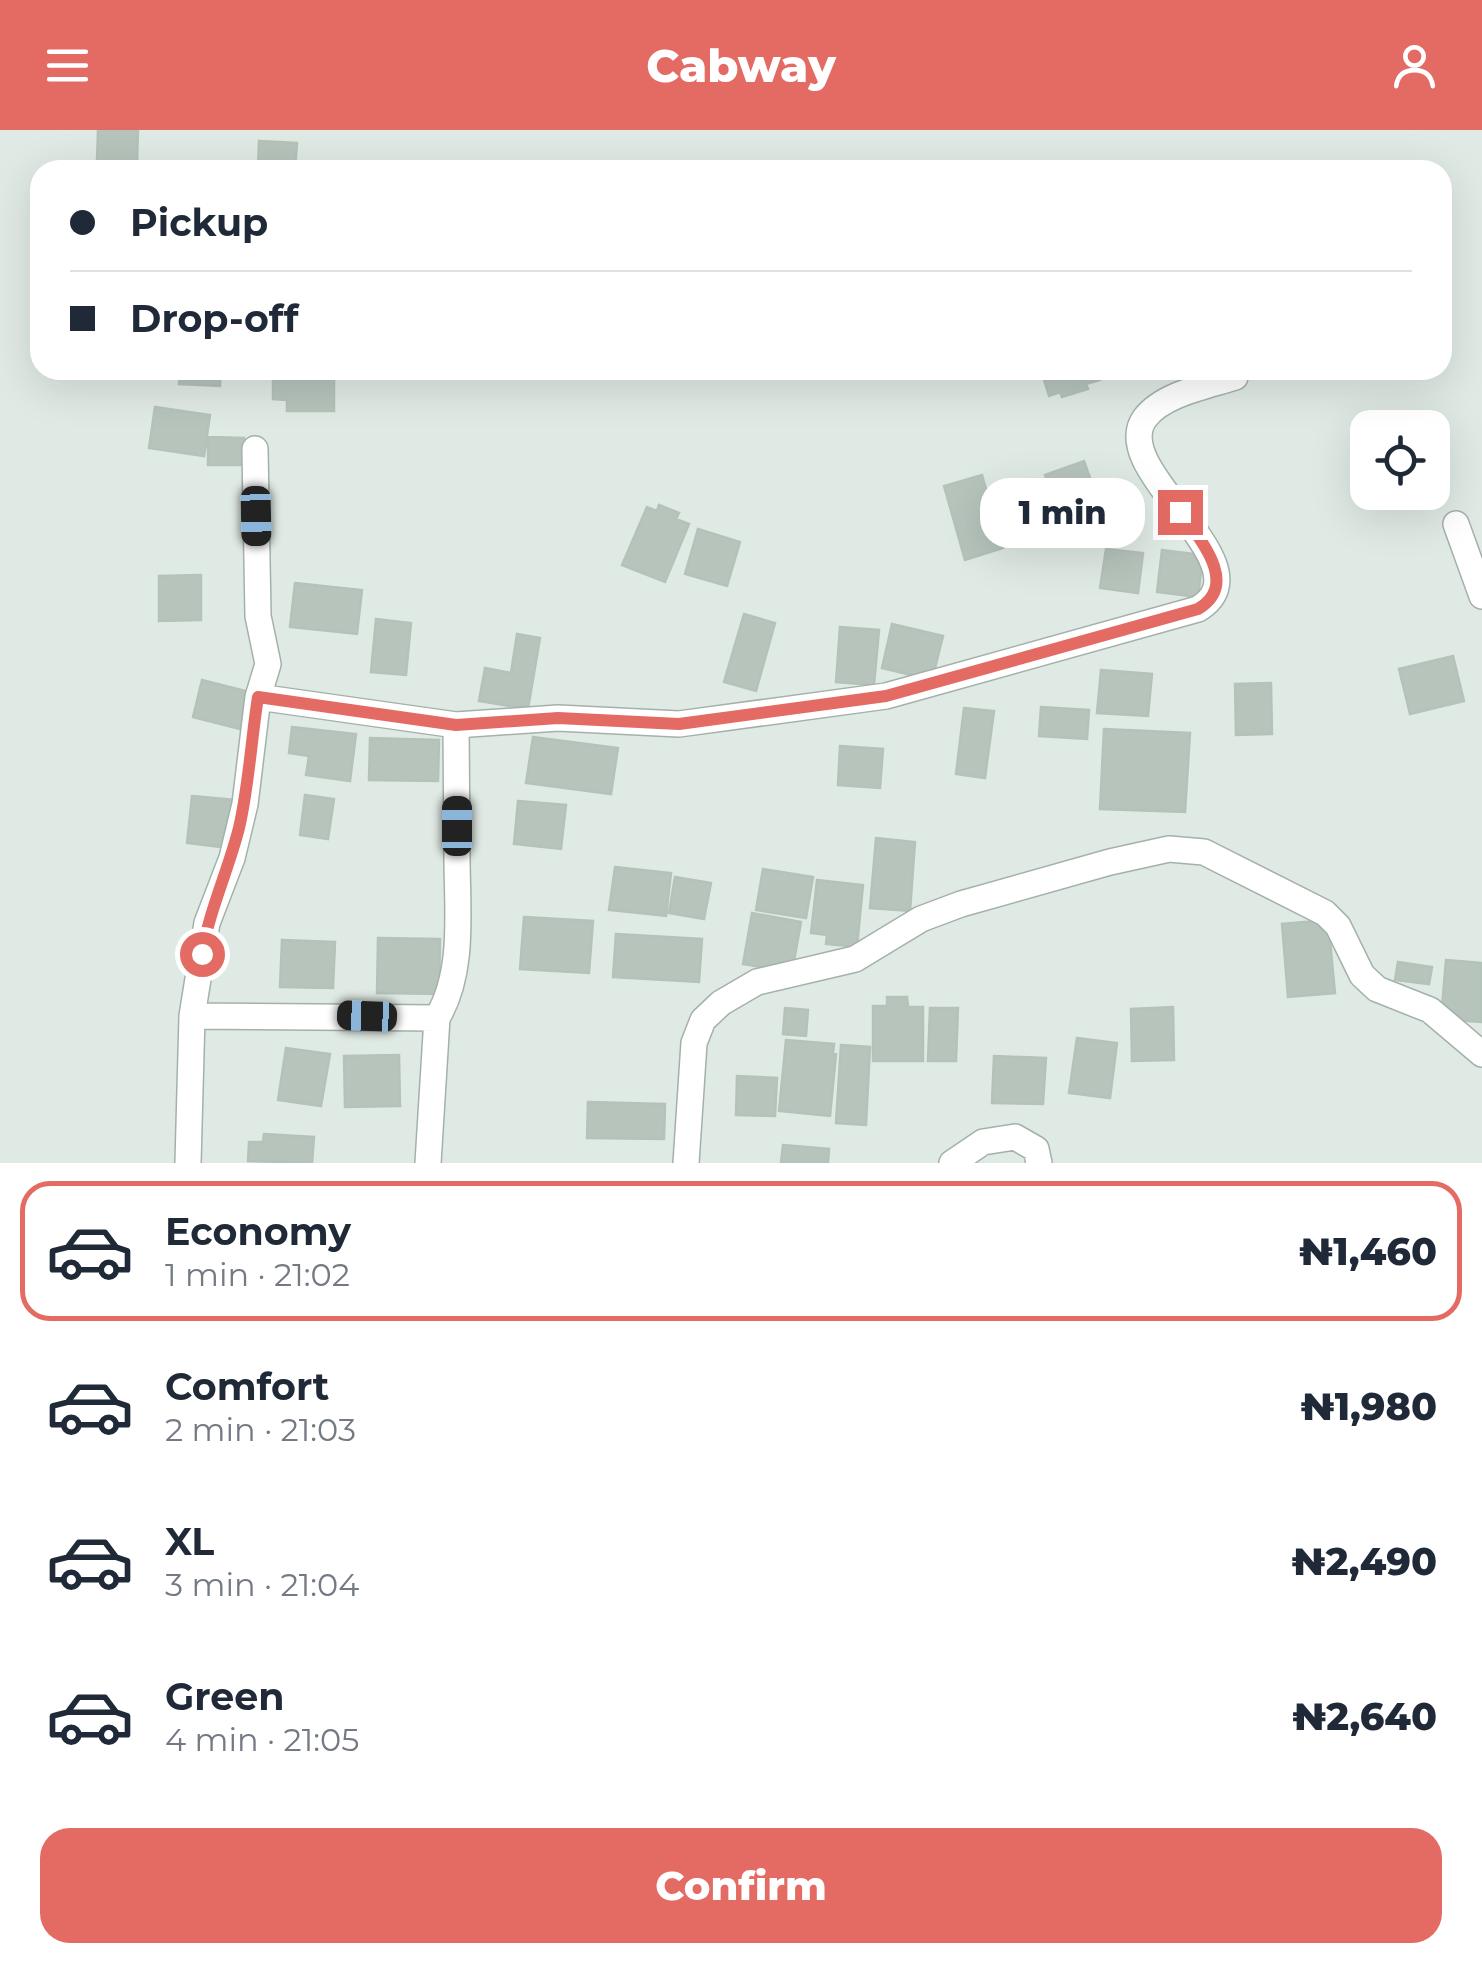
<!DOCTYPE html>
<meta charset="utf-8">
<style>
body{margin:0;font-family:Montserrat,sans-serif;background:#f2f2f3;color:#1f2937;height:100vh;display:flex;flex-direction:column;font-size:38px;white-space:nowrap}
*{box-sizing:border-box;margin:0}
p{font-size:32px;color:#747a83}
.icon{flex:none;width:55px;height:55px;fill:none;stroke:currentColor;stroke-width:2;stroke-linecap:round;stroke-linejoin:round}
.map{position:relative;height:1033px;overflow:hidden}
.side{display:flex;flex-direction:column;background:#fff;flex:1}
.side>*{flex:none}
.top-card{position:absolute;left:30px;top:30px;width:1422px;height:220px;border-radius:30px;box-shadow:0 10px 40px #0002;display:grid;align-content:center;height:220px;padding:0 40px;background:#fff}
.fabs{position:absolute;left:1350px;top:280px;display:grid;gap:20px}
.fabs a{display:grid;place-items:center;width:100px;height:100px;border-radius:20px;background:#fff;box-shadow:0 10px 40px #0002;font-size:50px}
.end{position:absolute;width:45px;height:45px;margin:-22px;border:12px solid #e46b64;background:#fff;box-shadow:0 0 0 5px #fff}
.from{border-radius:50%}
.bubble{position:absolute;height:70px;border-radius:30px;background:#fff;box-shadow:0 10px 40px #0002;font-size:32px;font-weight:800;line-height:70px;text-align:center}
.car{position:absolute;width:30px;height:60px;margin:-30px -15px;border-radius:12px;box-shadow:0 0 8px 2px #0007;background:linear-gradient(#222 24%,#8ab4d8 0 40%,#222 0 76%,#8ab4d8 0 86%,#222 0)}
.top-card b{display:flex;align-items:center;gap:35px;height:95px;font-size:38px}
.top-card b+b{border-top:2px solid #e0e1e3}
.top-card i{width:25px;height:25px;background:#1f2937}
ul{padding:18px 0 0;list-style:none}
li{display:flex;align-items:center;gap:30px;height:140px;margin:0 20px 15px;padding:0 20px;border:5px solid transparent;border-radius:30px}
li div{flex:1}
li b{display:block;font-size:38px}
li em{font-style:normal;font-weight:800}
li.on{border-color:#e46b64}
li>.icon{width:90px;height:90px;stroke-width:1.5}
.primary-button{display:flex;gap:20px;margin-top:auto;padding:20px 40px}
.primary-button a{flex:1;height:115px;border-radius:30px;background:#e46b64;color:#fff;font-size:40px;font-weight:800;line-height:115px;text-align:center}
header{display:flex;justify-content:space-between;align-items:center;height:130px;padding:0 40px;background:#e46b64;color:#fff;font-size:45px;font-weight:800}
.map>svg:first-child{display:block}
.building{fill:#b6c4bc;stroke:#b4c2b9;stroke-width:2.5}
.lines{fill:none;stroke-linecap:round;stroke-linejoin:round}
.minor-casing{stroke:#a4b1aa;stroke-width:28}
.minor{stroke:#fff;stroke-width:25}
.route{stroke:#e46b64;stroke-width:12}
</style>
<header><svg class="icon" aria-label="menu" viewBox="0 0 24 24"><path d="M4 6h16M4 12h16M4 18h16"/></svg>Cabway<svg class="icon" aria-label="person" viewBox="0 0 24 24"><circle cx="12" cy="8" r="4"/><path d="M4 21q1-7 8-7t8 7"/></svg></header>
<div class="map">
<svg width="1482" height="1033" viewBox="0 0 1482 1033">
<rect width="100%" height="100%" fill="#e0eae4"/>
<!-- building -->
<path class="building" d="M98 0H138L137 33 97 32Z
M259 11 297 13 295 40H258Z
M180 240H220V256L179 254Z
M283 240H334V281H287V270L273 269V246H283Z
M1041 240H1097L1100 250 1086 254 1088 259 1062 267 1060 262 1049 266Z
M155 277 210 285 204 326 149 318Z
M208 307 244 308 243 335H208Z
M1084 331 1104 388 1066 402 1045 345Z
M982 345 1003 418 965 430 944 356Z
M659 375 679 383 676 389 689 394 665 452 622 435 647 377 657 381Z
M698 399 740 412 727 456 685 444Z
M1106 419 1143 423 1138 463 1100 458Z
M1162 420 1203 425 1198 467 1157 462Z
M201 445V490L159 491V446Z
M295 453 362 460 357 504 290 497Z
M744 484 775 493 756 561 724 552Z
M376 489 411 493 406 545 371 542Z
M892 494 943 506 932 550 882 538Z
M840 497 879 500 874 555 836 552Z
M517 504 540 508 528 579 479 571 485 538 511 543Z
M1453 526 1464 571 1410 584 1399 539Z
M1101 540 1152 544 1148 586 1097 583Z
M202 550 253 563 244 600 193 587Z
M1271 553 1272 604 1236 605 1235 554Z
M1041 577 1089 580 1087 609 1039 606Z
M964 578 994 581 985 648 956 644Z
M292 597 356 604 350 651 306 645 309 626 289 623Z
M1104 599 1190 603 1185 682 1100 679Z
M533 607 618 618 611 664 526 653Z
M370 608 439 610 438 651 369 650Z
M840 616 883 619 880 658 838 655Z
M305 665 334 669 328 709 300 705Z
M192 666 235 670 230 718 187 713Z
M518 671 566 675 561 719 514 714Z
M876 708 915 712 910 781 870 778Z
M615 737 671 743 666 786 609 780Z
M763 739 813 747 806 788 756 780Z
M675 747 711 753 704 789 669 783Z
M817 750 863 755 857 817 826 814 827 805 811 803Z
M752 783 801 792 792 842 743 834Z
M524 787 593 791 589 843 520 839Z
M1328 790 1335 863 1288 867 1282 794Z
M616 804 702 809 699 852 613 847Z
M378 808 440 809 439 864 377 863Z
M282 810 335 812 333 858 280 857Z
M1446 830 1482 833V892L1441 889Z
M1398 832 1432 837 1429 854 1395 850Z
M887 867H907L908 877H923V931H873V876H887Z
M1173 877 1174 930 1132 931 1131 879Z
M785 878 808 880 806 906 783 904Z
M930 878H958L956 931H928Z
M1077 908 1117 913 1110 968 1069 963Z
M786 910 834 914 833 923 836 924 830 986 779 981Z
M841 915 870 917 866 995 836 993Z
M286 918 330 924 321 976 278 970Z
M399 925 400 976 345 977 344 926Z
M994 926 1046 928 1043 974 992 973Z
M737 946 777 948 775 986 736 985Z
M588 972 665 974 664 1009 587 1008Z
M264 1004 314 1007 312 1033 248 1031 249 1012H263Z
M783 1015 829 1019 828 1033H781Z"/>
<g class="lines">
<defs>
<path id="minor" d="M1456 394 1482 466
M258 567 456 595 558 588 679 594 886 566 1198 479C1271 435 1106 341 1145 288 1163 264 1207 256 1235 247
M192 886 437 888C465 842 457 779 457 727 457 683 456 639 456 595
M188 1033 192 886 207 793 232 728 245 674 258 567 268 534 258 486 255 319
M428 1033 437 888
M686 1033 694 913 703 890 721 873 757 852 855 829 921 789 961 774 1110 732 1169 719 1204 722 1325 783 1338 796 1362 845 1377 859 1430 880 1482 924
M952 1033 983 1012 1015 1007 1036 1019 1039 1033"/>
</defs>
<!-- minor casing -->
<use href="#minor" class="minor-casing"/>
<!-- minor -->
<use href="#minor" class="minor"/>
</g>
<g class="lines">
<!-- route -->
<path class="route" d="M202 824C209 781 228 741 239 698 249 655 251 611 258 567L456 595 558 588 679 594 886 566 1198 479C1240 454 1200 409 1180 382"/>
</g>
</svg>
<div class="fabs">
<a><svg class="icon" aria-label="locate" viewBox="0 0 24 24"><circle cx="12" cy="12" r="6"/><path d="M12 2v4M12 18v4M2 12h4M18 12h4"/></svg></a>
</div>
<i class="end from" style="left:202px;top:824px"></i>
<i class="end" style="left:1180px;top:382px"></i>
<div class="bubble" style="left:980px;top:348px;width:165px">1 min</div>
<i class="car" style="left:256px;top:386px;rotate:179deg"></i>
<i class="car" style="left:457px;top:696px;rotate:0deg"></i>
<i class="car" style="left:367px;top:886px;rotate:272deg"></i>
<div class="top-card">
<b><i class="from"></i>Pickup</b>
<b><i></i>Drop-off</b>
</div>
</div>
<section class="side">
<ul>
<li class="on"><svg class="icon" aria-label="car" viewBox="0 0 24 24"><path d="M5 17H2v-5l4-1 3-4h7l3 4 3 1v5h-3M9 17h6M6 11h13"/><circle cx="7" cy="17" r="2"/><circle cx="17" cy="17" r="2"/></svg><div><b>Economy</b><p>1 min · 21:02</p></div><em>₦1,460</em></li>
<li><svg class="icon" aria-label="car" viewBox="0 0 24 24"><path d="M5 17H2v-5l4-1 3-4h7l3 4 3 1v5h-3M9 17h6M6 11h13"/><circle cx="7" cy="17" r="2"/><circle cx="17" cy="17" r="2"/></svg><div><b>Comfort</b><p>2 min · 21:03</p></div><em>₦1,980</em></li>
<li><svg class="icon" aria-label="car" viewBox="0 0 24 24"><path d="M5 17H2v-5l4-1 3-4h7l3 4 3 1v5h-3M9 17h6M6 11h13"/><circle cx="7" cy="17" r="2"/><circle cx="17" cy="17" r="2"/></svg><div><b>XL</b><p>3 min · 21:04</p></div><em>₦2,490</em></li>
<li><svg class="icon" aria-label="car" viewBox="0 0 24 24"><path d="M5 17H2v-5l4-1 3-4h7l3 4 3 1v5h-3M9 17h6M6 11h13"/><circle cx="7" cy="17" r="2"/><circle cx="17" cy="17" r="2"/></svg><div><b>Green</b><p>4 min · 21:05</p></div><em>₦2,640</em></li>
</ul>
<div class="primary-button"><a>Confirm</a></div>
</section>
